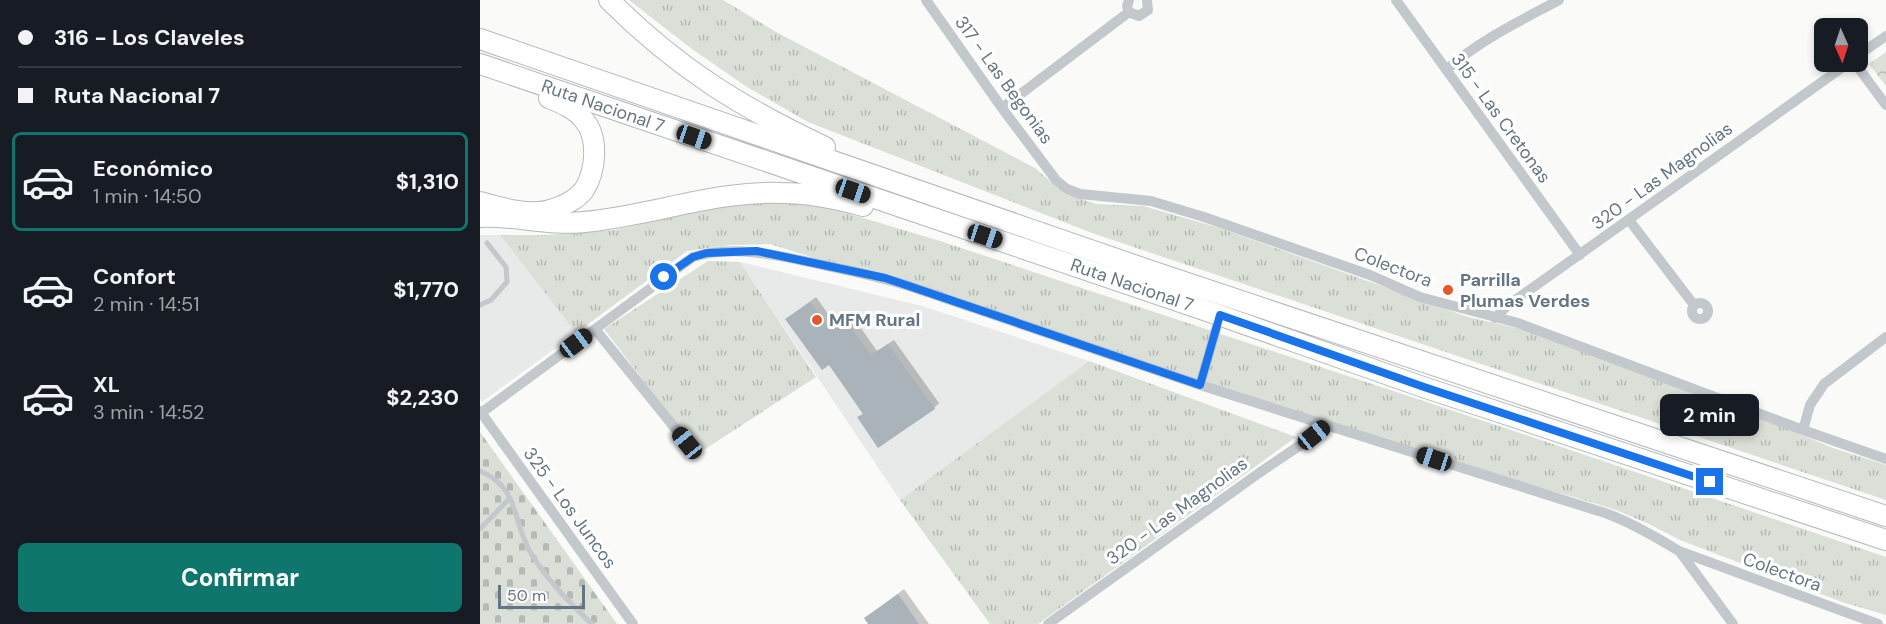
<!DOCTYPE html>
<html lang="es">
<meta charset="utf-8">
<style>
body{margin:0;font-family:"DM Sans",sans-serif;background:#242831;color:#f1f3f6;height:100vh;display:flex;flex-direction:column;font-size:22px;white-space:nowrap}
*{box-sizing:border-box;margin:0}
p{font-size:20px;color:#9ea1a6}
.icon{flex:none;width:33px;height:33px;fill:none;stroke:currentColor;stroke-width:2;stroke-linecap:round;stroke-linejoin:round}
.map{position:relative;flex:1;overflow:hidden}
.panel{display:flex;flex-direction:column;background:#171b24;width:480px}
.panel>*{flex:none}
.hud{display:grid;align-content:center;height:132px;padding:0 18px;background:#171b24}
.needle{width:39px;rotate:177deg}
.buttons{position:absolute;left:1334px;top:18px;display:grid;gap:12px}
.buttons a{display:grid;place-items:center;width:54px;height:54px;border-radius:9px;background:#171b24;box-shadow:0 3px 9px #0003;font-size:30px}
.scale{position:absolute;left:18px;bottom:15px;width:87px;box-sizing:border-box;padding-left:6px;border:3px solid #657683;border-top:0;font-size:16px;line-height:21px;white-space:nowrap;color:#657683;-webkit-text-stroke:4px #fff;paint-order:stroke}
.end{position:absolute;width:27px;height:27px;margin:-14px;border:8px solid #1a73e8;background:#fff;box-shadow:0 0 0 3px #fff}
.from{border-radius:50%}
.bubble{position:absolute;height:42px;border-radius:9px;background:#171b24;box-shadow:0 3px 9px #0003;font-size:20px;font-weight:700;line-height:42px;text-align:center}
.car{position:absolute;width:18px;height:36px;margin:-18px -9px;border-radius:8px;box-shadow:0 0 4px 2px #0007;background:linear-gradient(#222 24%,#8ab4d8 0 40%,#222 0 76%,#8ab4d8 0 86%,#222 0)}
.hud b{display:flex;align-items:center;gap:21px;height:57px;font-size:22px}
.hud b+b{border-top:2px solid #363941}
.hud i{width:15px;height:15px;background:#f1f3f6}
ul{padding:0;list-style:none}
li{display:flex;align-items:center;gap:18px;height:99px;margin:0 12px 9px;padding:0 6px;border:3px solid transparent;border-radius:9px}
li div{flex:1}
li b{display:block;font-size:22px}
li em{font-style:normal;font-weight:700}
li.selected{border-color:#0f766e}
li>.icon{width:54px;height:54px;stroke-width:1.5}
.button{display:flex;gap:12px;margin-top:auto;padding:12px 18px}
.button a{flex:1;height:69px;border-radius:9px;background:#0f766e;color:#fff;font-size:24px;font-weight:700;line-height:69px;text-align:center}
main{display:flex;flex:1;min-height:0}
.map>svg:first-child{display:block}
.built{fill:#e8e9e9}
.grass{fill:url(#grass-tufts)}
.forest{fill:url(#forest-crowns)}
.cemetery{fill:url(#cemetery-stones)}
.shadow{fill:#0003}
.building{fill:#aab3b9}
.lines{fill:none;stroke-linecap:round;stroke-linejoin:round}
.highway-casing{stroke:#b4b9bd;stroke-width:22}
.lane{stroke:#c3c8cc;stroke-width:5}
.street{stroke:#c3c8cc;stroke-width:10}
.highway{stroke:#fff;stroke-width:20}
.route{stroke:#1a73e8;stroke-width:8}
.poi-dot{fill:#e4572e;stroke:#fff;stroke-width:2}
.labels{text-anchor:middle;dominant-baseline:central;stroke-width:6;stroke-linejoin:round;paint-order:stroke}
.street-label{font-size:18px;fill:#657683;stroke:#fff}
.poi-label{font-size:18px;font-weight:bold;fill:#657683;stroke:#fff;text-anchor:start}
</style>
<main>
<section class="panel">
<div class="hud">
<b><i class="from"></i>316 - Los Claveles</b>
<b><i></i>Ruta Nacional 7</b>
</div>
<ul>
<li class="selected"><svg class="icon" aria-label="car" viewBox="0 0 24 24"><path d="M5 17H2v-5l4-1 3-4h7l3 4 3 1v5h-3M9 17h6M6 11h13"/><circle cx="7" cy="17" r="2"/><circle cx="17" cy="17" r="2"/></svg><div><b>Económico</b><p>1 min · 14:50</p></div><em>$1,310</em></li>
<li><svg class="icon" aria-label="car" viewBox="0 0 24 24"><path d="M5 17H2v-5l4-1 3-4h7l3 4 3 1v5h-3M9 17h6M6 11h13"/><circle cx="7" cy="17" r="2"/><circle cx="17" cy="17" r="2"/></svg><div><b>Confort</b><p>2 min · 14:51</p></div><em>$1,770</em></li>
<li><svg class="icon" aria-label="car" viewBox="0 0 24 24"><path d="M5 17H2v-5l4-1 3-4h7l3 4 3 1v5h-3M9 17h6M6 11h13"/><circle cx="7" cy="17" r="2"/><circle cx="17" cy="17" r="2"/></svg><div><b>XL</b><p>3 min · 14:52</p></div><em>$2,230</em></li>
</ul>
<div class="button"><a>Confirmar</a></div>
</section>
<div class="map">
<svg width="1406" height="624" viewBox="0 0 1406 624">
<defs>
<pattern id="grass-tufts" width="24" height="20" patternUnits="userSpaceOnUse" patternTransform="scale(1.5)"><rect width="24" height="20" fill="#dadfd7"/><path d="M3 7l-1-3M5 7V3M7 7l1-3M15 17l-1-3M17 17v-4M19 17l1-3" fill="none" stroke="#b4b9b4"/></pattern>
<pattern id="forest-crowns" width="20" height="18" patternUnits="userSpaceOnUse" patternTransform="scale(1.5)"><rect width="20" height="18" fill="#dadfd7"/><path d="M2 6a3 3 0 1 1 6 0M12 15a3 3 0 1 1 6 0" fill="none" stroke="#b4b9b4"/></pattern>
<pattern id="cemetery-stones" width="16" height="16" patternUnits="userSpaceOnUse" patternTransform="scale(1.5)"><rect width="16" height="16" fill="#dadfd7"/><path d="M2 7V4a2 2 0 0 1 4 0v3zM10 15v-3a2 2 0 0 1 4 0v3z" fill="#b4b9b4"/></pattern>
</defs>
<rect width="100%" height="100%" fill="#fafaf8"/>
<!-- built -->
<path class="built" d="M0 235H20L96 333 2 402 0 399Z
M260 262 442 306 609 361 420 500Z"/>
<!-- grass -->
<path class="grass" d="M149 0H243L296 32 555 168 585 194 617 204 663 206 740 228 988 317 1046 330 1305 428 1353 448 1406 465V500L612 233 328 122 267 87 212 49Z
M263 201 340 205 460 241 1037 432 1406 557V615L1362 602 1200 540 1169 524 1136 510 1094 497 981 466 646 357 290 244 250 245 207 251 96 333 20 235H66L134 230Z
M228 261 260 262 336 377 219 453 124 329Z
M609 361 816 437 558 624H510L420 500Z"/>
<!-- forest -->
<path class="forest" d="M1406 52V86L1389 64Z"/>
<!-- cemetery -->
<path class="cemetery" d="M0 432 137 624H0Z"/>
<!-- shadow -->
<path class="shadow" d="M336 297 354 322 369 311 397 351 414 340 459 403 454 408 379 418 384 413 313 314Z
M424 589 449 624H390L386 618Z"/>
<!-- building -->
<path class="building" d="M330 302 348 326 363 316 391 355 408 344 455 409 398 448 377 417 383 414 349 365 342 370 305 319Z
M418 594 439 624H388L384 618Z"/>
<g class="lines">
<defs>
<path id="highway" d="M129 0C196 67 260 107 345 147
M0 39 677 273 1406 516
M0 64 736 314 943 387 1406 540
M0 202C21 208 52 217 73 209 84 206 97 199 104 190 116 171 119 138 104 120 96 109 81 103 69 98
M0 217C34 215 69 226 104 222 170 216 237 190 302 193 329 193 358 199 383 206"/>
</defs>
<!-- highway casing -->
<use href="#highway" class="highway-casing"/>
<!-- lane -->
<path class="lane" d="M0 305 11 300 27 282 26 267 7 243
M0 471C39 487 32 518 49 550 65 578 89 602 112 624
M0 529 30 498"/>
<!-- street -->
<path class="street" d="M446 0 522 108 576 180 587 189 600 194 671 201 724 217 890 275 940 297 1038 323 1323 430 1406 459
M649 0 647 6 649 12 659 16 668 10 667 0
M916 0 1100 255
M1377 56 1406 36
M1374 62 1406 105
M966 70C1000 40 1040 21 1079 0
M522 108 649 12
M1149 220 1214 305
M1212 311a8 8 0 1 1 16 0a8 8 0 1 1-16 0Z
M1015 318 1027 306 1370 62
M115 329 207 443
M720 385 740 315
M0 411 153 624
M1 413 213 257C257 244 299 256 343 265 372 271 401 277 429 286L720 385 1128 514C1154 524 1176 537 1199 551L1398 624
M1323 430 1330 405 1344 384 1406 337
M1200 552 1253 624
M568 624 779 473 822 444 846 425"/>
<!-- highway -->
<use href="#highway" class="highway"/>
</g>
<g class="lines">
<!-- route -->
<path class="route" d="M184 277 213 257 227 253 277 251 405 278 429 286 720 385 740 315 944 387 1230 482"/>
</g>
<!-- markers -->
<g class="poi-dot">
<circle cx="968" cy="290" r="6"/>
<circle cx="337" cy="320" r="6"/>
</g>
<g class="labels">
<!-- street labels -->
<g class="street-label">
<text transform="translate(524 80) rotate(54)">317 - Las Begonias</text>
<text transform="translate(123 106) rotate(19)">Ruta Nacional 7</text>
<text transform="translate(1021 118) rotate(54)">315 - Las Cretonas</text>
<text transform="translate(1182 176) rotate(-36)">320 - Las Magnolias</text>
<text transform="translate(913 267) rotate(21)">Colectora</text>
<text transform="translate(652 285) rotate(19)">Ruta Nacional 7</text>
<text transform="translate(90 508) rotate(54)">325 - Los Juncos</text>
<text transform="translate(697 511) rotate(-36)">320 - Las Magnolias</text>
<text transform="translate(1302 572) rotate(20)">Colectora</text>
</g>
<!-- poi labels -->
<g class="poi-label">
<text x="980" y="280">Parrilla<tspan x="980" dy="21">Plumas Verdes</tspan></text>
<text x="349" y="320">MFM Rural</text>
</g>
</g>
</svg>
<div class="buttons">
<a><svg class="needle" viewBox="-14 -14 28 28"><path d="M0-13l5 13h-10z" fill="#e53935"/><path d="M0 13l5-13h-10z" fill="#9ea1a6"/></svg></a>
</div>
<div class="scale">50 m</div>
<i class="end from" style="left:184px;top:277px"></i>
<i class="end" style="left:1230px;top:482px"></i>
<div class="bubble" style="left:1180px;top:394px;width:99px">2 min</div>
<i class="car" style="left:214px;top:137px;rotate:109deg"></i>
<i class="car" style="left:373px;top:191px;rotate:109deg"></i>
<i class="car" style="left:505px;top:236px;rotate:108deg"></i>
<i class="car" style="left:96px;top:343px;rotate:53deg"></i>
<i class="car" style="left:834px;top:435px;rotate:51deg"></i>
<i class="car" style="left:207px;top:443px;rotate:321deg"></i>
<i class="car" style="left:954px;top:459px;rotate:288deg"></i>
</div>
</main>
